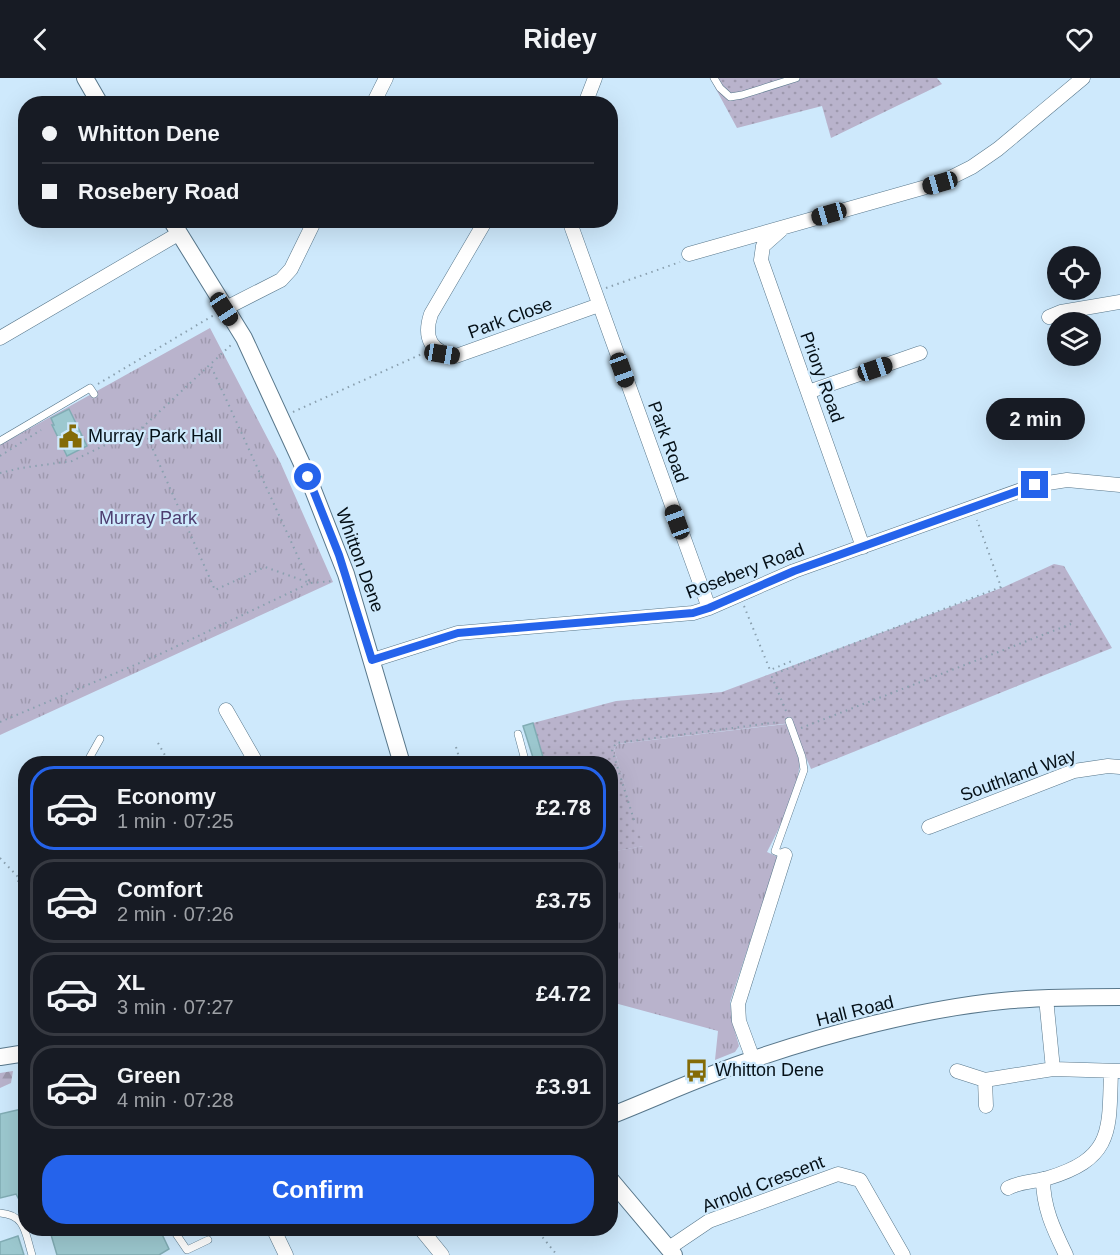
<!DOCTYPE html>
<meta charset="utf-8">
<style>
body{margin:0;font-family:Arial,sans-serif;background:#242831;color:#f1f3f6;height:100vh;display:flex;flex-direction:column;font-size:22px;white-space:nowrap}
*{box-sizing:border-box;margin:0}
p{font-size:20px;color:#9ea1a6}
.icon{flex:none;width:33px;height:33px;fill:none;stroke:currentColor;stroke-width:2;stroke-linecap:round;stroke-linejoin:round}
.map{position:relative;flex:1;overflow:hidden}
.details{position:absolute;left:18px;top:678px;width:600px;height:480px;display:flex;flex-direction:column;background:#171b24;border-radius:24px;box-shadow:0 6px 24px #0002}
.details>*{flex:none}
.guide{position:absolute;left:18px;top:18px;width:600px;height:132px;border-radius:24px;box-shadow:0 6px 24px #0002;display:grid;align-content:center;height:132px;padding:0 24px;background:#171b24}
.fabs{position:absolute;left:1047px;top:168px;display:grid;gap:12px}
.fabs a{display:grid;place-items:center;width:54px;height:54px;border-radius:50%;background:#171b24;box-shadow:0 6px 24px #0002;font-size:30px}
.end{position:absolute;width:27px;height:27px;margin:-14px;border:8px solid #2563eb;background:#fff;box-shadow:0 0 0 3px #fff}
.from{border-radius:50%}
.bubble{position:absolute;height:42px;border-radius:21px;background:#171b24;box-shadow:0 6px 24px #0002;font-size:20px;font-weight:800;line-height:42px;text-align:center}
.car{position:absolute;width:18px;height:36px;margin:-18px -9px;border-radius:8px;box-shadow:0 0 4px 2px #0007;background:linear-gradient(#222 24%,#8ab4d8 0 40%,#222 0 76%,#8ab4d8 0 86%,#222 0)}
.guide b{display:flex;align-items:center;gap:21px;height:57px;font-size:22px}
.guide b+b{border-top:2px solid #363941}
.guide i{width:15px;height:15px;background:#f1f3f6}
ul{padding:10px 0 0;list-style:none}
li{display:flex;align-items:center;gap:18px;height:84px;margin:0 12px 9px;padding:0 12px;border:3px solid #363941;border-radius:24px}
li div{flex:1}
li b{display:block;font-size:22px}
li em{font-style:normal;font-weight:800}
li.active{border-color:#2563eb}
li>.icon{width:54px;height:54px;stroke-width:1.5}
.action{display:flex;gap:12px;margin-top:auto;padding:12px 24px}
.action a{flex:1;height:69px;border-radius:24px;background:#2563eb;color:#fff;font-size:24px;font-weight:800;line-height:69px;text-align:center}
header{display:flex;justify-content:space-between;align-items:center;height:78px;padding:0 24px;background:#171b24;font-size:27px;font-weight:800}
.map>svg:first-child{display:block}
.grass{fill:url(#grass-dots)}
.forest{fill:url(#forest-firs)}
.park{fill:url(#park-tufts)}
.building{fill:#9cc8cf;stroke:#81acb4;stroke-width:1.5}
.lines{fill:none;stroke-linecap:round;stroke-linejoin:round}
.service-casing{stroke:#58778b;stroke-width:8}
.minor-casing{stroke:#58778b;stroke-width:15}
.tertiary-casing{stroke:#58778b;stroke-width:18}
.path{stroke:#8aa0af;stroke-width:2;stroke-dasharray:1.5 4.5;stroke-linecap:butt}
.service{stroke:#fff;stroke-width:7}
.minor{stroke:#fff;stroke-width:14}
.tertiary{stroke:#fff;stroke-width:16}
.route{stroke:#2563eb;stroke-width:8}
.labels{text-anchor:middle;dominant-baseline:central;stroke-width:4.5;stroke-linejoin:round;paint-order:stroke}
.street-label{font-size:18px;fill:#051017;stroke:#cee9fc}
.poi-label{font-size:18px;fill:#051017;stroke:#cee9fc;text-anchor:start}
.park-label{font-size:18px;fill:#4d3d6f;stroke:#cee9fc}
</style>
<header><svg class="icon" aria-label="back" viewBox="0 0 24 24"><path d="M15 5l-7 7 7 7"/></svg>Ridey<svg class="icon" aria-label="heart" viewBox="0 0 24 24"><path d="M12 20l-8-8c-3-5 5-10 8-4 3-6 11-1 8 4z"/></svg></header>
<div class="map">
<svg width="1120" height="1177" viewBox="0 0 1120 1177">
<defs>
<pattern id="grass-dots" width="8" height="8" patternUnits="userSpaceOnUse" patternTransform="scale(1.5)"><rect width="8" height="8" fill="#b9b3cc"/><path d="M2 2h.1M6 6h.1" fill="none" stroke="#9e99ae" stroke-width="1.8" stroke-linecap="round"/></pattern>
<pattern id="forest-firs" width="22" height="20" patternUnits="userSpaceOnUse" patternTransform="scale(1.5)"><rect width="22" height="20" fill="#b9b3cc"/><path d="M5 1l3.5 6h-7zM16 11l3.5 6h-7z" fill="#9e99ae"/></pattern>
<pattern id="park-tufts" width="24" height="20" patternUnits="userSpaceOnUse" patternTransform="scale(1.5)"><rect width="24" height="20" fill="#b9b3cc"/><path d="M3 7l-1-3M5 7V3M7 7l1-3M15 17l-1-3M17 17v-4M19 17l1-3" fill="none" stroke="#9e99ae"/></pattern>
</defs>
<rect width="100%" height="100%" fill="#cee9fc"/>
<!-- grass -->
<path class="grass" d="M710 0H937L942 6 831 60 822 28 737 50Z
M1054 486 1064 488 1112 570 811 691 791 645 618 666 614 671 644 768 611 774 610 686 545 685 533 645 616 623 722 614 1004 509Z"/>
<!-- forest -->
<path class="forest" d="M13 993 11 1005 0 1010V995Z"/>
<!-- park -->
<path class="park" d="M210 250 281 386 333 504 0 657V367Z
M786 646C790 657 796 669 799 681 803 701 777 756 767 774L778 779 730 924 732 943 739 968 735 974 715 982 718 953 611 924 610 774 643 768 614 671 618 666Z"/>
<!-- building -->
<path class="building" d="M69 331 87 368 67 378 52 347H54L51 340Z
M533 645 545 686H535L523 648Z
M26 1030V1067L19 1069 26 1102V1135L16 1116 0 1120V1036Z
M49 1150H159L169 1171 159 1177H57Z
M18 1158 24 1177H0V1164Z"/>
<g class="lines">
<defs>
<path id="service" d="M714 0 720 10 730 19 742 17 796 0
M0 363 90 310 94 316
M518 656 526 686
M86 686 100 661
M785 777 775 773 804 692 802 679 789 643
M0 1135C26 1137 25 1155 32 1177
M172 1150 187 1172 208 1162"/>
<path id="minor" d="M373 26 386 0
M585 26 595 0
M486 142 431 236C423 260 431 275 456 278L599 227
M569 142 709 530
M781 152 763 168 761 182 863 469
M689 176 940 105 972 89 998 71 1083 0
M224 231 281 202 291 191 315 142
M1049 239 1061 234 1120 224
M0 260 178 156
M808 314 920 275
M373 582 458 555 693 535 709 530 794 493 1035 407 1067 402 1120 407
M226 632 257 686
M929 749 1074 693 1108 688 1120 689
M1046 920 1053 991
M753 981 739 943 738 926 785 777
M957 993 985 1002 986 1028
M985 1002 1053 991 1120 993
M1043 1101C1043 1130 1054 1152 1066 1177
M1008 1110C1021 1103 1034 1104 1048 1100 1114 1080 1109 1052 1111 993
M273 1150 286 1177
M420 1150 442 1177
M669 1170 709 1143 838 1096 860 1102 903 1177"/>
<path id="tertiary" d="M85 0 100 26
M171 142 244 260 308 399 346 496 402 686
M0 979 26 975
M610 1038C658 1019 705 997 754 981 830 955 922 931 1002 923 1041 919 1081 919 1120 919
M610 1101 674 1177"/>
</defs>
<!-- service casing -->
<use href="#service" class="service-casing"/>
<!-- minor casing -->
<use href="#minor" class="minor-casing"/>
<!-- tertiary casing -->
<use href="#tertiary" class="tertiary-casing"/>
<!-- path -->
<path class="path" d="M606 210 680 184
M98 306 214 237
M293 334 424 275
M143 349 215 512 265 489 310 505 333 503
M0 378 41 352
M0 395 21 390 72 383 143 349 231 267
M744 528 770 592 792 583
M786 633 772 599 774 596 1001 509 977 442
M0 644 156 578 310 505 210 286
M801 650 1071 546
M158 665 170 686
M456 669 461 686
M634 742 612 672 616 665 779 644
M0 780 19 800
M26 794 20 798 18 804 26 818
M535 1150 557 1177"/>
<!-- service -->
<use href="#service" class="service"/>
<!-- minor -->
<use href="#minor" class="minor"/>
<!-- tertiary -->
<use href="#tertiary" class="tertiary"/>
</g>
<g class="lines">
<!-- route -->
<path class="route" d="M308 399 339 477 372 582 458 555 693 535 709 530 794 493 1035 407"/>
</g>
<!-- icons -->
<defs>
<symbol id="civic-bare" viewBox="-9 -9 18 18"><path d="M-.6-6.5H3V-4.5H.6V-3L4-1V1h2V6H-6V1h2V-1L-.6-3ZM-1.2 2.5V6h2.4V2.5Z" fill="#846b07" stroke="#cee9fc" stroke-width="2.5" paint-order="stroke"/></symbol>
<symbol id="bus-bare" viewBox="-9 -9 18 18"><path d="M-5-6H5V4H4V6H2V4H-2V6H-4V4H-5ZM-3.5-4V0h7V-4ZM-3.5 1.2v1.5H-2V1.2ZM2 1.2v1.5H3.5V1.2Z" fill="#846b07" stroke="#cee9fc" stroke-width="2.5" paint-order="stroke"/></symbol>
</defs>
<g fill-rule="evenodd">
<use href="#civic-bare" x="54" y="342" width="33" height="33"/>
<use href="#bus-bare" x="680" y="976" width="33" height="33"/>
</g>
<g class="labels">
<!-- street labels -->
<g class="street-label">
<text transform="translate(510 240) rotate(-20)">Park Close</text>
<text transform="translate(822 299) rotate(70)">Priory Road</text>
<text transform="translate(668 364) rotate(70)">Park Road</text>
<text transform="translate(360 482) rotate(70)">Whitton Dene</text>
<text transform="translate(745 493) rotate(-21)">Rosebery Road</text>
<text transform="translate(1018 697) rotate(-20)">Southland Way</text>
<text transform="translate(855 933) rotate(-14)">Hall Road</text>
<text transform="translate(763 1106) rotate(-21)">Arnold Crescent</text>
</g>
<!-- poi labels -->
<g class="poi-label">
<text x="88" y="358">Murray Park Hall</text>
<text x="715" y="992">Whitton Dene</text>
</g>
<!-- park labels -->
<g class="park-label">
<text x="148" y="440">Murray Park</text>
</g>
</g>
</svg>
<div class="fabs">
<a><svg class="icon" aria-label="locate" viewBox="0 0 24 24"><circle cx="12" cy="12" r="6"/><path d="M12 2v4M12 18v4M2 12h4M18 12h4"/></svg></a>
<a><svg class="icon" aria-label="layers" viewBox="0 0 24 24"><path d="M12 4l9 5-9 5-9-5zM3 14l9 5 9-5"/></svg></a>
</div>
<i class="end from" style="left:308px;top:399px"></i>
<i class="end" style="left:1035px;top:407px"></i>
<div class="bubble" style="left:986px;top:320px;width:99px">2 min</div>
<i class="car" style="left:940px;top:105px;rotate:254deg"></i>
<i class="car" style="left:829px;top:136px;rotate:254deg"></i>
<i class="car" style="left:224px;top:231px;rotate:147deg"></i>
<i class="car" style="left:442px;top:276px;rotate:99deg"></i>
<i class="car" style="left:875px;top:291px;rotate:71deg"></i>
<i class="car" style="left:622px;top:292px;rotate:160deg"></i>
<i class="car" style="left:677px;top:444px;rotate:340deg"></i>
<div class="guide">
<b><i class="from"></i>Whitton Dene</b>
<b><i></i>Rosebery Road</b>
</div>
<section class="details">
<ul>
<li class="active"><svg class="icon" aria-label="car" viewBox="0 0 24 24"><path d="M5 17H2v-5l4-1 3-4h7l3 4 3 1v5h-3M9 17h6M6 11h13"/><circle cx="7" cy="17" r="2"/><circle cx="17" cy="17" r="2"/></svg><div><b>Economy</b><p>1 min · 07:25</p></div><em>£2.78</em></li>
<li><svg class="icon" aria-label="car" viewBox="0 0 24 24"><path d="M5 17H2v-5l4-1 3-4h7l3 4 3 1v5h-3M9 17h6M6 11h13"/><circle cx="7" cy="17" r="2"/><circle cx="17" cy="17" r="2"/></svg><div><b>Comfort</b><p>2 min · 07:26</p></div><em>£3.75</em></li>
<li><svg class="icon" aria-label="car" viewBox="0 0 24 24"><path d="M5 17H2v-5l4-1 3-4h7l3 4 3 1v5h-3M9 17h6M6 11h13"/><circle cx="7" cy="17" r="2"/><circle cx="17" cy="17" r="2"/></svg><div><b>XL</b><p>3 min · 07:27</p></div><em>£4.72</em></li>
<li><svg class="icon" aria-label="car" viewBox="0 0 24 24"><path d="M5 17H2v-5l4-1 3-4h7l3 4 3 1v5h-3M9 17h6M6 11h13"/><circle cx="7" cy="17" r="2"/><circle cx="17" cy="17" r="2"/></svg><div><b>Green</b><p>4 min · 07:28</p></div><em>£3.91</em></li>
</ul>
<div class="action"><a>Confirm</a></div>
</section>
</div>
